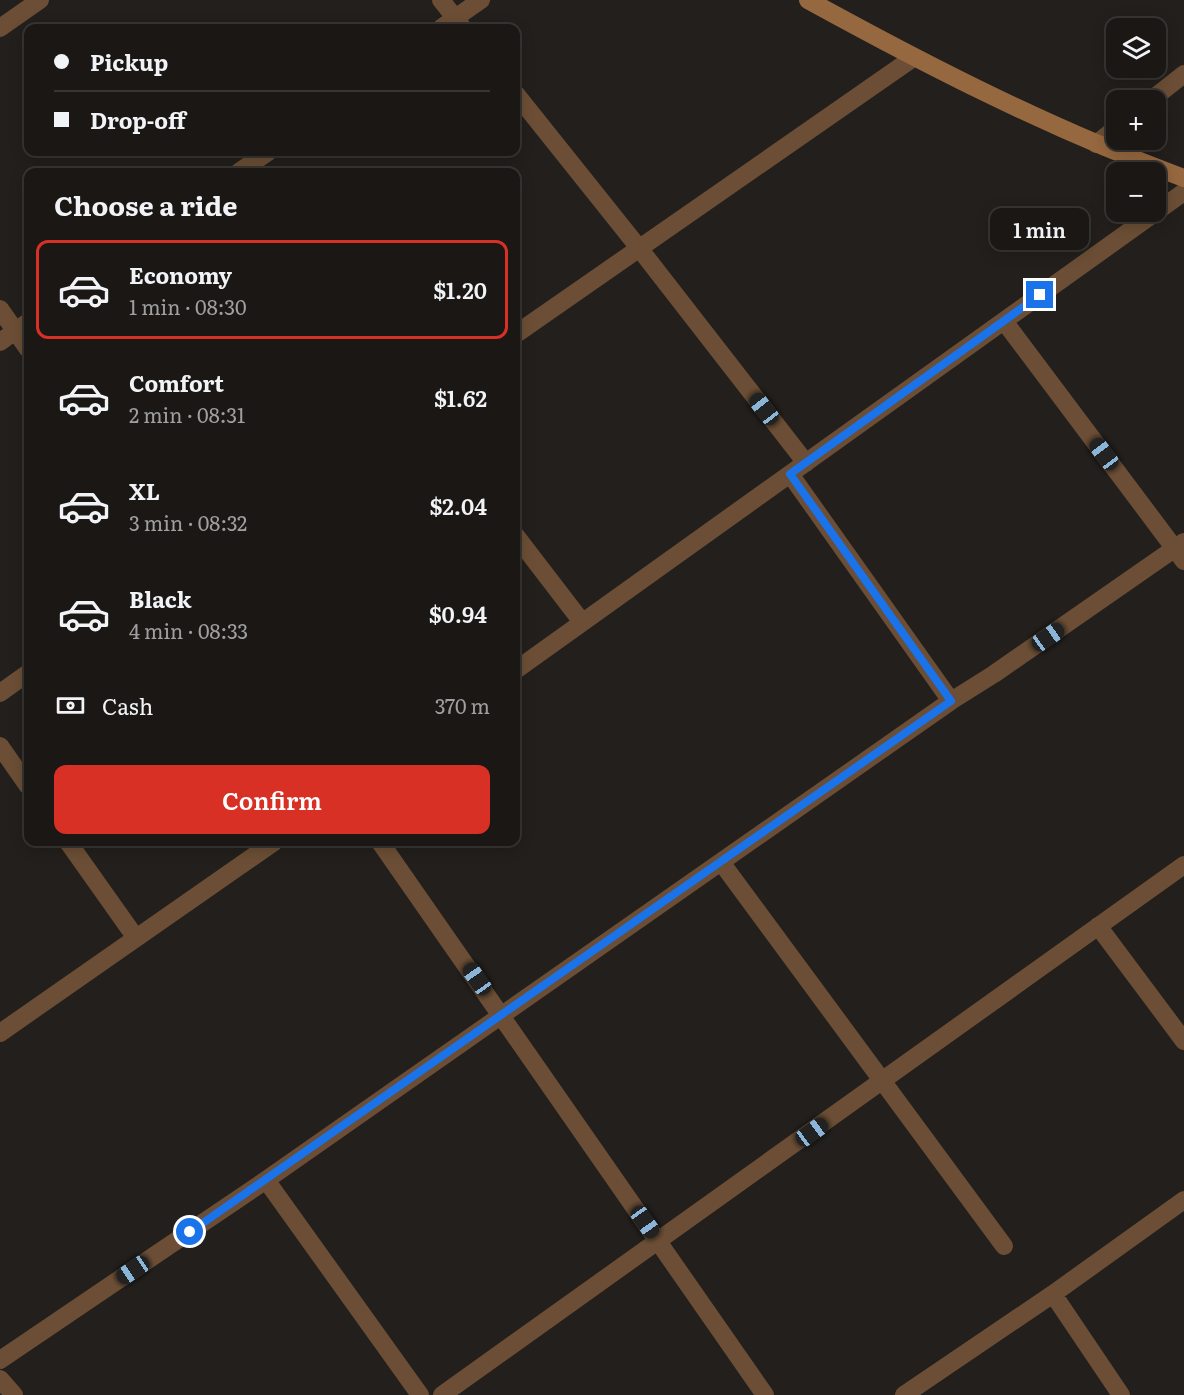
<!DOCTYPE html>
<meta charset="utf-8">
<style>
body{margin:0;font-family:Literata,serif;background:#23201e;color:#f1f3f6;height:100vh;display:flex;flex-direction:column;font-size:22px;white-space:nowrap}
*{box-sizing:border-box;margin:0}
p{font-size:20px;color:#9f9fa0}
.icon{flex:none;width:33px;height:33px;fill:none;stroke:currentColor;stroke-width:2;stroke-linecap:round;stroke-linejoin:round}
.map{position:relative;flex:1;overflow:hidden}
.side{position:absolute;left:24px;top:168px;width:496px;height:678px;display:flex;flex-direction:column;background:#1a1715;border-radius:12px;box-shadow:0 3px 15px #0003,0 0 0 2px #383634}
.side>*{flex:none}
.top-card{position:absolute;left:24px;top:24px;width:496px;height:132px;border-radius:12px;box-shadow:0 3px 15px #0003,0 0 0 2px #383634;display:grid;align-content:center;height:132px;padding:0 30px;background:#1a1715}
.controls{position:absolute;left:1106px;top:18px;display:grid;gap:12px}
.controls a{display:grid;place-items:center;width:60px;height:60px;border-radius:12px;background:#1a1715;box-shadow:0 3px 15px #0003,0 0 0 2px #383634;font-size:30px}
.end{position:absolute;width:27px;height:27px;margin:-14px;border:8px solid #1a73e8;background:#fff;box-shadow:0 0 0 3px #fff}
.from{border-radius:50%}
.bubble{position:absolute;height:42px;border-radius:12px;background:#1a1715;box-shadow:0 3px 15px #0003,0 0 0 2px #383634;font-size:20px;font-weight:600;line-height:42px;text-align:center}
.car{position:absolute;width:18px;height:36px;margin:-18px -9px;border-radius:8px;box-shadow:0 0 4px 2px #0007;background:linear-gradient(#222 24%,#8ab4d8 0 40%,#222 0 76%,#8ab4d8 0 86%,#222 0)}
.top-card b{display:flex;align-items:center;gap:21px;height:57px;font-size:22px}
.top-card b+b{border-top:2px solid #383634}
.top-card i{width:15px;height:15px;background:#f1f3f6}
ul{padding:0;list-style:none}
li{display:flex;align-items:center;gap:18px;height:99px;margin:0 12px 9px;padding:0 18px;border:3px solid transparent;border-radius:12px}
li div{flex:1}
li b{display:block;font-size:22px}
li em{font-style:normal;font-weight:600}
li.on{border-color:#d93025}
li>.icon{width:54px;height:54px;stroke-width:1.5}
h2{padding:0 30px;font-size:27px;line-height:72px}
.pay{display:flex;align-items:center;gap:15px;height:66px;padding:0 30px;font-size:22px}
.pay p{margin-inline-start:auto}
.button{display:flex;gap:12px;margin-top:auto;padding:12px 30px}
.button a{flex:1;height:69px;border-radius:12px;background:#d93025;color:#fff;font-size:24px;font-weight:600;line-height:69px;text-align:center}
.map>svg:first-child{display:block}
.lines{fill:none;stroke-linecap:round;stroke-linejoin:round}
.street{stroke:#6b4e35;stroke-width:18}
.secondary{stroke:#96683f;stroke-width:18}
.route{stroke:#1a73e8;stroke-width:8}
</style>
<div class="map">
<svg width="1184" height="1395" viewBox="0 0 1184 1395">
<rect width="100%" height="100%" fill="#221f1c"/>
<g class="lines">
<!-- street -->
<path class="street" d="M441 0 463 28
M0 28 40 0
M441 28 481 0
M516 94 639 248 806 463
M1151 100 1184 74
M1096 144 1116 128
M239 172 268 152
M0 309 28 349
M1004 321 1184 561
M516 334 913 58
M0 342 28 322
M790 474 951 701
M516 536 582 622
M516 670 1184 192
M0 693 28 673
M0 746 28 786
M68 842 136 938
M380 842 765 1395
M721 862 1004 1246
M1098 926 1184 1041
M0 1033 274 842
M266 1180 420 1395
M1053 1294 1121 1395
M0 1360 266 1180 951 701 994 674 1184 542
M0 1379 14 1395
M442 1395 1184 865
M904 1395 1053 1294 1184 1200"/>
<!-- secondary -->
<path class="secondary" d="M808 0C930 67 1053 130 1184 178"/>
</g>
<g class="lines">
<!-- route -->
<path class="route" d="M190 1232 951 701 790 474 1040 295"/>
</g>
</svg>
<div class="controls">
<a><svg class="icon" aria-label="layers" viewBox="0 0 24 24"><path d="M12 4l9 5-9 5-9-5zM3 14l9 5 9-5"/></svg></a>
<a>+</a>
<a>−</a>
</div>
<i class="end from" style="left:190px;top:1232px"></i>
<i class="end" style="left:1040px;top:295px"></i>
<div class="bubble" style="left:990px;top:208px;width:99px">1 min</div>
<i class="car" style="left:764px;top:409px;rotate:322deg"></i>
<i class="car" style="left:1104px;top:454px;rotate:323deg"></i>
<i class="car" style="left:1048px;top:637px;rotate:55deg"></i>
<i class="car" style="left:477px;top:979px;rotate:325deg"></i>
<i class="car" style="left:812px;top:1132px;rotate:54deg"></i>
<i class="car" style="left:645px;top:1222px;rotate:145deg"></i>
<i class="car" style="left:133px;top:1270px;rotate:236deg"></i>
<div class="top-card">
<b><i class="from"></i>Pickup</b>
<b><i></i>Drop-off</b>
</div>
<section class="side">
<h2>Choose a ride</h2>
<ul>
<li class="on"><svg class="icon" aria-label="car" viewBox="0 0 24 24"><path d="M5 17H2v-5l4-1 3-4h7l3 4 3 1v5h-3M9 17h6M6 11h13"/><circle cx="7" cy="17" r="2"/><circle cx="17" cy="17" r="2"/></svg><div><b>Economy</b><p>1 min · 08:30</p></div><em>$1.20</em></li>
<li><svg class="icon" aria-label="car" viewBox="0 0 24 24"><path d="M5 17H2v-5l4-1 3-4h7l3 4 3 1v5h-3M9 17h6M6 11h13"/><circle cx="7" cy="17" r="2"/><circle cx="17" cy="17" r="2"/></svg><div><b>Comfort</b><p>2 min · 08:31</p></div><em>$1.62</em></li>
<li><svg class="icon" aria-label="car" viewBox="0 0 24 24"><path d="M5 17H2v-5l4-1 3-4h7l3 4 3 1v5h-3M9 17h6M6 11h13"/><circle cx="7" cy="17" r="2"/><circle cx="17" cy="17" r="2"/></svg><div><b>XL</b><p>3 min · 08:32</p></div><em>$2.04</em></li>
<li><svg class="icon" aria-label="car" viewBox="0 0 24 24"><path d="M5 17H2v-5l4-1 3-4h7l3 4 3 1v5h-3M9 17h6M6 11h13"/><circle cx="7" cy="17" r="2"/><circle cx="17" cy="17" r="2"/></svg><div><b>Black</b><p>4 min · 08:33</p></div><em>$0.94</em></li>
</ul>
<div class="pay"><svg class="icon" aria-label="cash" viewBox="0 0 24 24"><path d="M3 7h18v10H3z"/><circle cx="12" cy="12" r="2"/></svg>Cash<p>370 m</p></div>
<div class="button"><a>Confirm</a></div>
</section>
</div>
